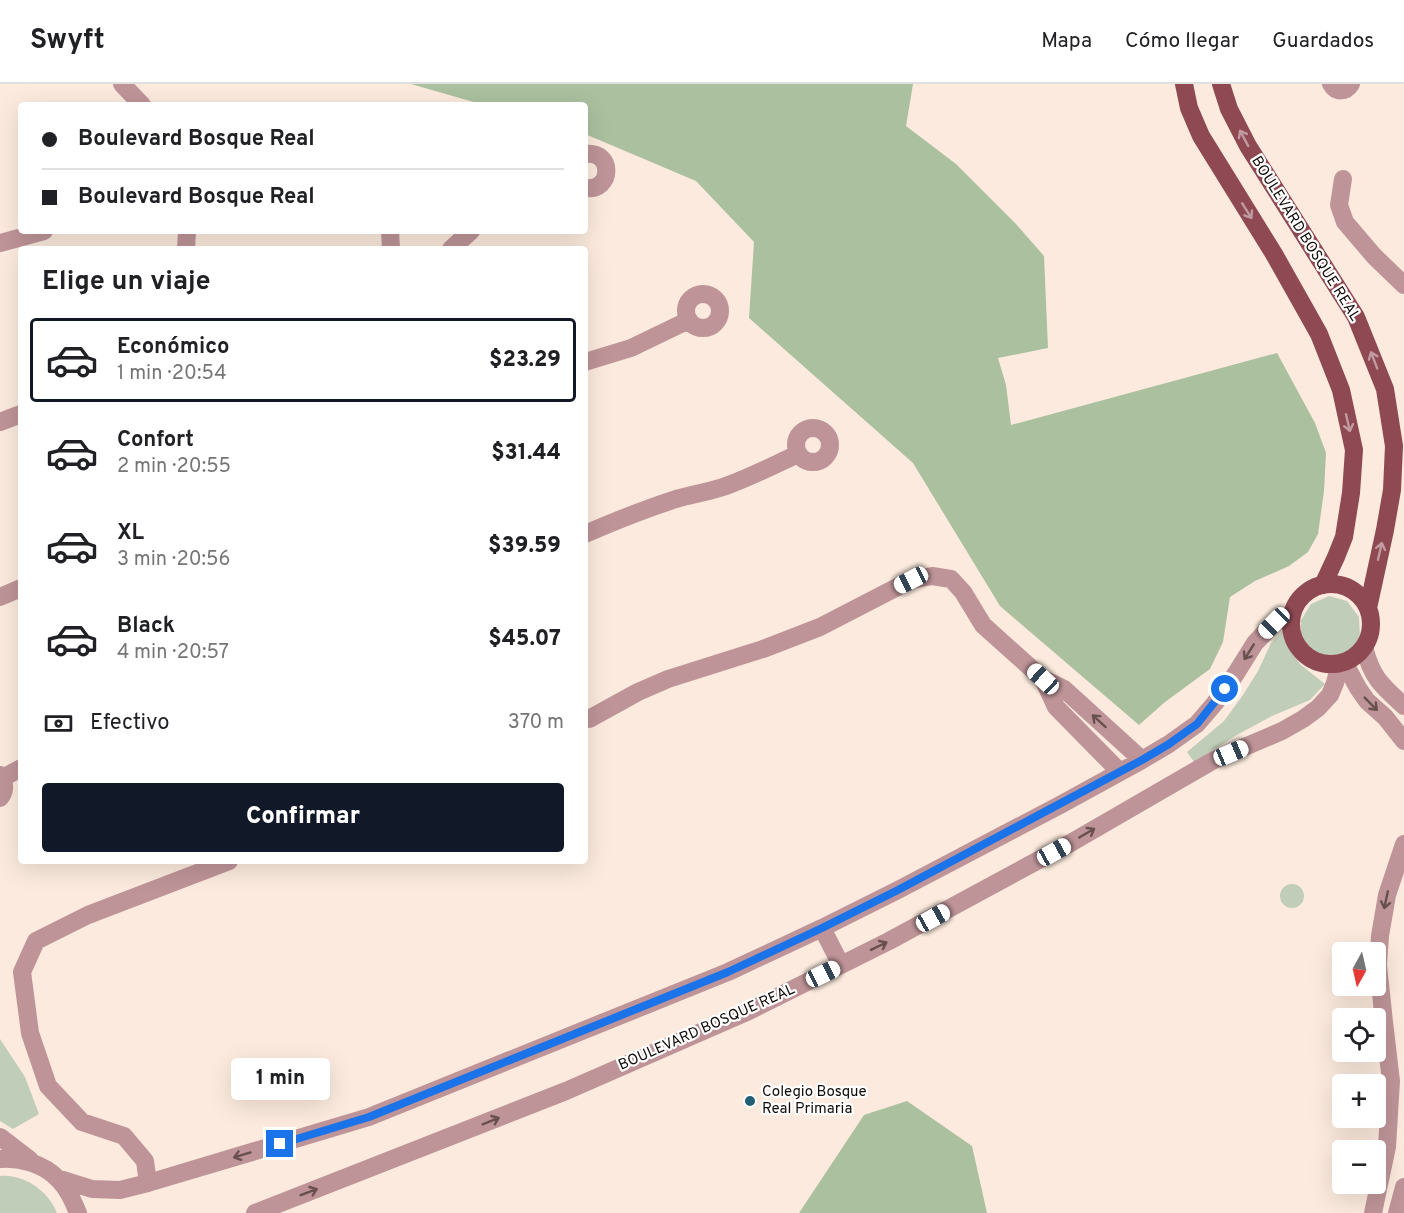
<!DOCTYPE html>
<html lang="es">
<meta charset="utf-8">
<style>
body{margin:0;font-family:Overpass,sans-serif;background:#f2f2f2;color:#202124;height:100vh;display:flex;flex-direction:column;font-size:22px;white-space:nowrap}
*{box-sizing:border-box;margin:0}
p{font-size:20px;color:#757577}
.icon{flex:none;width:33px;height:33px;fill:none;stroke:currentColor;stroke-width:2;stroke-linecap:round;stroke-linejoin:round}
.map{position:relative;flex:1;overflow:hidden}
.details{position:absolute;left:18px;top:162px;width:570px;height:618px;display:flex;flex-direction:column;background:#fff;border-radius:6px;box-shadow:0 6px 24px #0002}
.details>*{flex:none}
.guide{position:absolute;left:18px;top:18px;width:570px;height:132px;border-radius:6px;box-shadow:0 6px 24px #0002;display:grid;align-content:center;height:132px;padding:0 24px;background:#fff}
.needle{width:39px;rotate:188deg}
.controls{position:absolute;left:1332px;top:858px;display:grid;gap:12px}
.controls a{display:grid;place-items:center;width:54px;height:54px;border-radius:6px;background:#fff;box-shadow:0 6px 24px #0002;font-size:30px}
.end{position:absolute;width:27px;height:27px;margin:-14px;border:8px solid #1a73e8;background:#fff;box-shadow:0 0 0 3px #fff}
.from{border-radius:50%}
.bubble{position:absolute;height:42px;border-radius:6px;background:#fff;box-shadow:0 6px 24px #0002;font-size:20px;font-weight:800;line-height:42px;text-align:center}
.car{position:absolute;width:18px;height:36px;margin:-18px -9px;border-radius:8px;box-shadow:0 0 4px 2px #0007;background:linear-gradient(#fff 24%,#345 0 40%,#fff 0 76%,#345 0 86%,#fff 0)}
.guide b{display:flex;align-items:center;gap:21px;height:57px;font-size:22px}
.guide b+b{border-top:2px solid #e0e0e0}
.guide i{width:15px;height:15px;background:#202124}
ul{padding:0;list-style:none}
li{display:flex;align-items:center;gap:18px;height:84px;margin:0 12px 9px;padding:0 12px;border:3px solid transparent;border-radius:6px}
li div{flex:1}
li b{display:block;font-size:22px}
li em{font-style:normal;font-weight:800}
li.active{border-color:#111827}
li>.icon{width:54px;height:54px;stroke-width:1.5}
h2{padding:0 24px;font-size:27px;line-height:72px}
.pay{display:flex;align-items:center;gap:15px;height:66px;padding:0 24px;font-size:22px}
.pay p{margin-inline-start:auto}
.action{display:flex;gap:12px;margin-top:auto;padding:12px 24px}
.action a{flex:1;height:69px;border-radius:6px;background:#111827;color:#fff;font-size:24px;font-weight:800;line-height:69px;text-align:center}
header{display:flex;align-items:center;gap:36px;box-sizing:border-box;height:84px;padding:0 30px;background:#fff;border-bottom:2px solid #e0e0e0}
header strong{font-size:28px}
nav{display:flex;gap:33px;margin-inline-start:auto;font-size:21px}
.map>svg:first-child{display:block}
.green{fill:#c0ceb9}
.forest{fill:#aac09f}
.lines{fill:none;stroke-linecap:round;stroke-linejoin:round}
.minor{stroke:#be9498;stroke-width:18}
.major{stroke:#8f4953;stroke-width:18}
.oneway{stroke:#c19ba0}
.oneway2{stroke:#685050}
.route{stroke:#1a73e8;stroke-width:8}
.poi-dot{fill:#225f76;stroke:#fff;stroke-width:2}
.labels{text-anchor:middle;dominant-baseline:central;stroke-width:4.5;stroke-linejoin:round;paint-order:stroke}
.street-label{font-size:15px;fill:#110c08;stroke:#fff}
.poi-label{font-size:15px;fill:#110c08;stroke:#fff;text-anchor:start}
</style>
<header>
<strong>Swyft</strong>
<nav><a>Mapa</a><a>Cómo llegar</a><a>Guardados</a></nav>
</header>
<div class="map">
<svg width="1404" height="1129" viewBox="0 0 1404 1129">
<rect width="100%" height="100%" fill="#fbeadd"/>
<!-- green -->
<path class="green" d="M1329 512 1347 517 1359 533 1360 553 1349 569 1332 577 1313 572 1301 556V536L1311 520Z
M1285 545 1290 567 1301 581 1325 600 1310 616 1272 632 1235 652 1194 678 1187 668 1224 637 1243 611 1258 587 1271 559Z
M1280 812a12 12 0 1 1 24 0a12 12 0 1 1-24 0Z
M0 955 25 993 39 1030 13 1045 0 1037Z
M0 1092C25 1090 48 1107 57 1129H0Z"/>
<!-- forest -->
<path class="forest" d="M411 0H913L906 42 956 80 1016 140 1044 172 1048 264 998 274 1006 301 1011 341 1277 269 1315 339 1326 369 1324 407 1318 450 1308 468 1289 482 1255 497 1230 513 1223 558 1210 585 1165 618 1139 641 1000 522 913 379 749 234 754 158 696 97 585 50V21H484Z
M907 1017 972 1062 987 1129H799L864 1031Z"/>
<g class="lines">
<!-- minor -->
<path class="minor" d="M122 0 142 21
M1331 0C1336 9 1346 8 1351 0
M585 70C614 66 613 108 585 104
M1343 95 1339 121 1345 138 1374 172 1404 201
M390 147 391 165
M0 159 44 147
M186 165 187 147
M451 165 471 147
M686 227a17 17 0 1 1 34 0a17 17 0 1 1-34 0Z
M585 278 631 264 689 236
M0 338 21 330
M796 361a17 17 0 1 1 34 0a17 17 0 1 1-34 0Z
M585 450C615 437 645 425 676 415 693 410 709 408 726 402 751 393 774 381 798 370
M0 513 21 504
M1364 563C1372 594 1381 601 1404 622
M1344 578 1358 604 1367 617 1385 633 1404 657
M1043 595 1056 623 1120 688
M585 635H589L638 608 668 595 763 565 820 543 911 496 932 492 951 495 963 508 983 541 1043 595 1064 605 1142 676
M0 691C5 698 6 707 0 714
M3 694 21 684
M822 844 841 881
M0 1053 30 1076
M0 1075C20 1073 44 1080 58 1095 68 1105 73 1117 78 1129
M57 1094 92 1105 120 1106 148 1099 369 1033 728 888 822 844 898 806 1060 721 1142 676 1169 660 1197 640 1215 619 1235 591 1255 559 1274 539 1292 530
M148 1099 145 1077 124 1052 82 1038 48 1002 30 949 22 888 36 857 88 831 229 777
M255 1129 566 1007 749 927 889 857 1074 757 1214 676 1282 647 1303 635 1318 624 1330 611 1335 599 1340 579
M1373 1129 1387 1063 1391 997 1384 938 1378 881 1380 852 1387 811 1404 760
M1397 1129 1404 1103"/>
<!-- major -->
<path class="major" d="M1184 0 1189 24 1201 52 1274 170 1319 250 1341 306 1354 366 1351 409 1344 453 1336 473 1323 501
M1221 0 1229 25 1248 62 1356 233 1385 305 1394 362 1392 406 1385 446 1368 524
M1291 540a40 40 0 1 1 80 0a40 40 0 1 1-80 0Z"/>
</g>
<!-- one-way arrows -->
<defs><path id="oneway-shaft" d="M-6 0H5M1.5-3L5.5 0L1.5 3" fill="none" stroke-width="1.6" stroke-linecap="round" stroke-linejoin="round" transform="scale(1.5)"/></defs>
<g class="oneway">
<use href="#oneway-shaft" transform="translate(1244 54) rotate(-118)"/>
<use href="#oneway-shaft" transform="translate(1247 127) rotate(58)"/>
<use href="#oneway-shaft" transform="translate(1374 276) rotate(-111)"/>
<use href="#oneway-shaft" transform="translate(1348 339) rotate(77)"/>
<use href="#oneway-shaft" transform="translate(1380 467) rotate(-77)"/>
</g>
<g class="oneway2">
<use href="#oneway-shaft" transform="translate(1249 568) rotate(122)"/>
<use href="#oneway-shaft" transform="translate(1371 620) rotate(45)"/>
<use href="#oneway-shaft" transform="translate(1099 637) rotate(-138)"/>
<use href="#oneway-shaft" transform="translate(1087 749) rotate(-30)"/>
<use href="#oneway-shaft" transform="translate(1386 816) rotate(102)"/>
<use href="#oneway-shaft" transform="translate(879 862) rotate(-26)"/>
<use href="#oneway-shaft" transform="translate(491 1037) rotate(-22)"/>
<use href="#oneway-shaft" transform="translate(242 1071) rotate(163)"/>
<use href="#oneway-shaft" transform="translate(309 1108) rotate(-21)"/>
</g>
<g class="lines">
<!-- route -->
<path class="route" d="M280 1060 369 1033 728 888 822 844 898 806 1142 676 1169 660 1197 640 1225 605"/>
</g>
<!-- markers -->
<circle class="poi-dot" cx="750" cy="1017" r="6"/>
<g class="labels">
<!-- street labels -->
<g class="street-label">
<text transform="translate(1305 155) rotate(58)">BOULEVARD BOSQUE REAL</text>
<text transform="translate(707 944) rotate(-24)">BOULEVARD BOSQUE REAL</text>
</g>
<!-- poi labels -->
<g class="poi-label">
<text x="762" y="1008">Colegio Bosque<tspan x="762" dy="17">Real Primaria</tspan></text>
</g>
</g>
</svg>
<div class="controls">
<a><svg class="needle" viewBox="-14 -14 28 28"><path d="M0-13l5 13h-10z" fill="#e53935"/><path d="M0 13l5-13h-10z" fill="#757577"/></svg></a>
<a><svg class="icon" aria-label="locate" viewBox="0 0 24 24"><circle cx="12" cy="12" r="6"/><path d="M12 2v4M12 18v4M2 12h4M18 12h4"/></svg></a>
<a>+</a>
<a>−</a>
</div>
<i class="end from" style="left:1225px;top:605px"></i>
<i class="end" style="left:280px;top:1060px"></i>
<div class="bubble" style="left:231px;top:974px;width:99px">1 min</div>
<i class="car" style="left:911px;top:496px;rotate:243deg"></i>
<i class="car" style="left:1274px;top:539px;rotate:225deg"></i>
<i class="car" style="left:1043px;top:595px;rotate:313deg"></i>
<i class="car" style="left:1231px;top:669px;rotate:67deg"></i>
<i class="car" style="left:1054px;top:768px;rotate:61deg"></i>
<i class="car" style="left:933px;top:834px;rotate:61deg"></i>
<i class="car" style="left:823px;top:890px;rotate:64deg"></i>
<div class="guide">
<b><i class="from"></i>Boulevard Bosque Real</b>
<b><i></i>Boulevard Bosque Real</b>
</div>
<section class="details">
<h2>Elige un viaje</h2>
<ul>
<li class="active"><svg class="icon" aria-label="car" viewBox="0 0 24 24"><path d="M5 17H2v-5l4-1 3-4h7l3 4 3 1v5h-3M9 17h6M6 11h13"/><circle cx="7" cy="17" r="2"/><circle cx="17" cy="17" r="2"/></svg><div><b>Económico</b><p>1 min · 20:54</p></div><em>$23.29</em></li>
<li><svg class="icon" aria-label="car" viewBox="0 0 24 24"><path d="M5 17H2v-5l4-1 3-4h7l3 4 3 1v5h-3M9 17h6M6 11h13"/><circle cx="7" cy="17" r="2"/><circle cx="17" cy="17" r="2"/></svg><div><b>Confort</b><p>2 min · 20:55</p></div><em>$31.44</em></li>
<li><svg class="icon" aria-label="car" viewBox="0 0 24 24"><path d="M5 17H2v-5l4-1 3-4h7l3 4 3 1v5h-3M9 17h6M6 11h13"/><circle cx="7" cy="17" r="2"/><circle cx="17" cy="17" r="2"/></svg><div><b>XL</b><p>3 min · 20:56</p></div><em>$39.59</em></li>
<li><svg class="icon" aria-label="car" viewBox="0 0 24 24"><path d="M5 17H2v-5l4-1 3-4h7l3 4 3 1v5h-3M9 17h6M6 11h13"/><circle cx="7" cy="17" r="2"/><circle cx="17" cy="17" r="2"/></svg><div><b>Black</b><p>4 min · 20:57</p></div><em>$45.07</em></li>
</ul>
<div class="pay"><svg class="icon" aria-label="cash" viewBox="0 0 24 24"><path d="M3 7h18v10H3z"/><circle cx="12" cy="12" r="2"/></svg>Efectivo<p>370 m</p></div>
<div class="action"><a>Confirmar</a></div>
</section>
</div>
